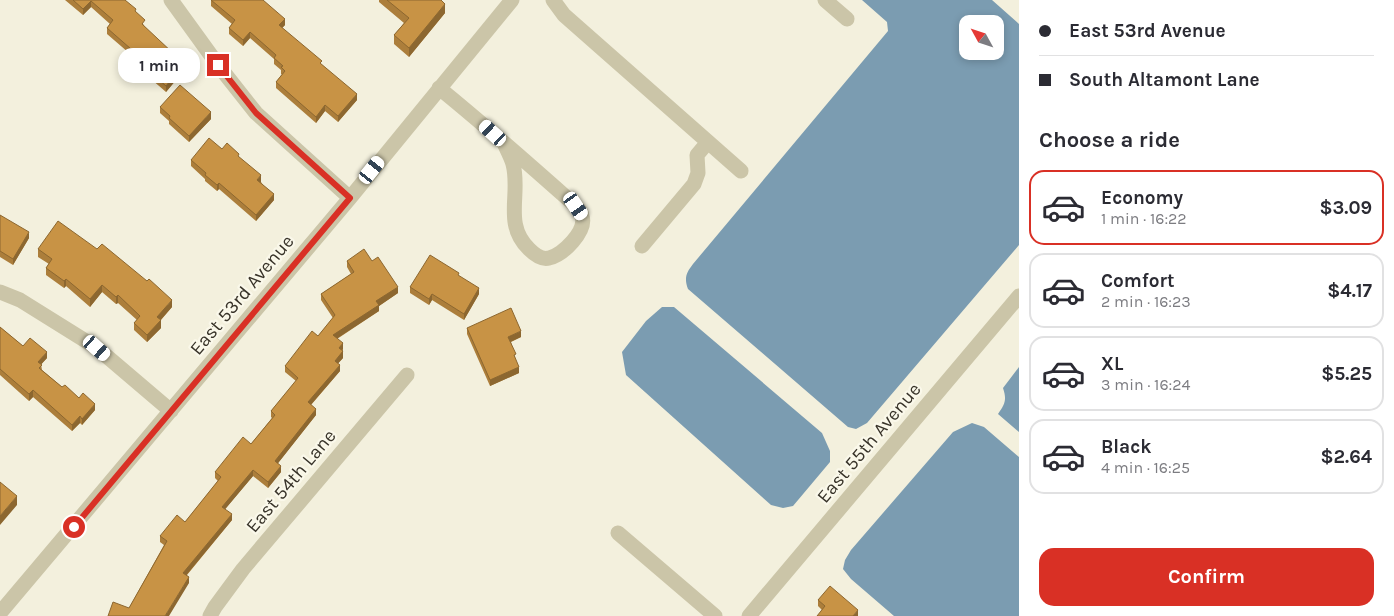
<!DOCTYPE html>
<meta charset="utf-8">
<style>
body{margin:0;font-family:Karla,sans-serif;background:#f2f2f3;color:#2b2b33;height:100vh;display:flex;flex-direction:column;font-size:19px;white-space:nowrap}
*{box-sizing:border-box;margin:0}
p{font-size:16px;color:#7c7c81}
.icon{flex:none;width:28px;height:28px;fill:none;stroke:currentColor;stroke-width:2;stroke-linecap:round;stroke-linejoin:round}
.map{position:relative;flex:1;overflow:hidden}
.drawer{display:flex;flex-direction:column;background:#fff;width:375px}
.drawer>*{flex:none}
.top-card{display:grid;align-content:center;height:110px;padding:0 20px;background:#fff}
.needle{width:32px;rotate:310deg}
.tools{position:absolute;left:959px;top:15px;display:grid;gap:10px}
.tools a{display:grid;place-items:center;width:45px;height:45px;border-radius:10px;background:#fff;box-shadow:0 2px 8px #0003;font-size:25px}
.end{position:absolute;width:22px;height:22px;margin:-11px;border:6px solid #d93025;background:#fff;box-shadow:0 0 0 2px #fff}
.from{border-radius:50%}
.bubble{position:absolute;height:35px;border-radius:15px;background:#fff;box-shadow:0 2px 8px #0003;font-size:16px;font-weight:700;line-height:35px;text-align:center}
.car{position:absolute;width:15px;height:30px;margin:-15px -8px;border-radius:6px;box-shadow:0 0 4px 1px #0007;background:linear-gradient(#fff 24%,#345 0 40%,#fff 0 76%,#345 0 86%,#fff 0)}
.top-card b{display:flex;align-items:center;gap:18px;height:48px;font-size:19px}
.top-card b+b{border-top:1px solid #e1e1e2}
.top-card i{width:12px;height:12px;background:#2b2b33}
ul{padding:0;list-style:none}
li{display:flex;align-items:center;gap:15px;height:75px;margin:0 10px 8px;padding:0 10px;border:2px solid #e1e1e2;border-radius:15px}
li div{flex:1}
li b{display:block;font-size:19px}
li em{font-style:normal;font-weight:700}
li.on{border-color:#d93025}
li>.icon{width:45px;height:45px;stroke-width:1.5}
h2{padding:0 20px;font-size:22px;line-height:60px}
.action{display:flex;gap:10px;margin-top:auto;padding:10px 20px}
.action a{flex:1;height:58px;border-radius:15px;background:#d93025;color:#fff;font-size:20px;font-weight:700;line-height:58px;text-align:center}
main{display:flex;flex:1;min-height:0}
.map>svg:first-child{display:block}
.water{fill:#7b9cb1;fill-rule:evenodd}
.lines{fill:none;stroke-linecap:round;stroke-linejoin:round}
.minor{stroke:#cbc5a8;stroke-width:15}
.wall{fill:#ac7e3b}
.shaded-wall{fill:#8c6730}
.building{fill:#c89345;stroke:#8c6730}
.route{stroke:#d93025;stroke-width:6}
.labels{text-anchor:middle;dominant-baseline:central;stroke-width:4.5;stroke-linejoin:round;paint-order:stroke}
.street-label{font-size:19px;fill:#383329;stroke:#faf8ea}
</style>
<main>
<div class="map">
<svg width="1019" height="616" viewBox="0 0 1019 616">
<rect width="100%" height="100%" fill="#f3f0dd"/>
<!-- water -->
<path class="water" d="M862 0H992L1019 24V245L867 423 856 429 848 427 688 289C684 278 686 273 693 264L888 31 887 22ZM968 24H995V51H968Z
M662 307H674L822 433 830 451V462L793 506 783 508 771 505 626 375 622 352 646 321Z
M1019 367V432L998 414C1005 404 1007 400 1003 388Z
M972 423 984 427 1019 457V616H894L851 579 843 569 845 560 851 550 953 432Z"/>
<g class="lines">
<!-- minor -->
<path class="minor" d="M171 0 218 65 256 113 350 198
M553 0 564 15 741 171
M825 0 847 19
M439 88C486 126 531 166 576 206 578 209 582 213 582 216 587 231 563 255 549 258 542 260 534 254 529 249 503 224 521 194 513 164 511 157 507 150 504 143
M642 246 694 184 698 173 697 155 708 142
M0 292 20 300 97 348 171 411
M618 533 715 616
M0 613 350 198 512 0
M210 616 215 607 243 569 407 375
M749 616 1019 296"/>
</g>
<!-- wall -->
<path class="wall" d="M65 0H125L136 13 145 27 174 60 173 61 181 74 166 92 136 66V59L107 34V28L110 24 91 7 83 15Z
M211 0 285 25 282 28 322 65 357 100 338 122 325 111 316 123 276 88V82L282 74H281V70L274 64V59L250 38 243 46 229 34V28L232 24 211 6Z
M379 0H441L445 13 409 57 394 44V35L404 23 379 2Z
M160 107 211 119 189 142 169 124V121L160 113Z
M222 149 239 158 261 182 274 200 256 221 219 189 217 191 205 181V179L191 166V160Z
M0 215 29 238 13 265 0 257Z
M38 249 172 307 161 320V328L147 342 134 330V323L137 320 118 303 116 304 102 292 90 307 66 286 64 288 46 275V268L49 264 38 257Z
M347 261H372L398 293 379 306V311L337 339 343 349 342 351 343 358 338 363 340 371 311 405 316 415 278 463 281 472 268 488 253 476 225 509 232 520 187 575 189 583 129 608 164 545 160 542V536L185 522 218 481 215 478V472L251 444 272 418 271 417V411L296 381 285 372V366L318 336 333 318 321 300V294L351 274 347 267Z
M459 276 479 294 464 320 432 300 429 305 410 293V287Z
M0 327 23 346 47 358 41 364 42 370 62 387 79 398 95 410 82 425 80 423 72 431 33 397 29 401 0 375Z
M467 328 521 337 511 342 519 373 490 386 467 334Z
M818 600 858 616 822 610 818 606Z"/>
<!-- shaded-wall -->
<path class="shaded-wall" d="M91 1V7L83 15V9Z
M445 4V13L409 57V48Z
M285 19V25L279 31V25Z
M250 32V38L243 46V40Z
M174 54V60L170 64V58Z
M181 67V74L166 92V86Z
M357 94V100L338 122V116Z
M325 105V111L316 123V117Z
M211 112V119L189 142V136Z
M261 175V182L257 186V180Z
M219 183V189L217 191V185Z
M274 194V200L256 221V215Z
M29 232V238L13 265V259Z
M66 279V286L64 288V281Z
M102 285V292L90 307V299Z
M398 287V293L379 306V311L333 341V335L376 301Z
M479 288V294L464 320V314Z
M432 294V300L429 305V299Z
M118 295V303L116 304V297Z
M172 300V307L157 324V317Z
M161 320V328L147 342V335Z
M521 331V337L508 343V337Z
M343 343V349L339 354V348Z
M343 351V358L335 367V361Z
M47 352V358L38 368V362Z
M340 365V371L308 408V402Z
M519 367V373L490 386V380Z
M33 390V397L29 401V394Z
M95 404V410L82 425V419Z
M316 409V415L275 467V461Z
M80 416V423L72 431V425Z
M281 466V472L268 488V482Z
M253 470V476L222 513V507Z
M17 496V505L0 525V516Z
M232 514V520L183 579V573Z
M189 577V583L169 616H165Z
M858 610V616H853Z"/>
<!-- building -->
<path class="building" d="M73 0H125L136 9 135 11 145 20 142 24 174 54 170 58 181 67 166 86 136 60 139 56 107 28 113 20 91 1 83 9Z
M211 0H263L285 19 279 25 322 61 320 63 357 94 338 116 325 105 316 117 276 82 285 71 281 67 283 66 274 58 276 55 250 32 243 40 229 28 235 20Z
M387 0H441L445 4 409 48 394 35 409 18Z
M180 85 211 112 189 136 169 118 170 116 160 107Z
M209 138 222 149 227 143 239 154 238 156 261 175 257 180 274 194 256 215 219 183 217 185 205 175 206 173 191 160Z
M0 215 29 232 13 259 0 251Z
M58 221 97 249 102 244 147 281 149 279 172 300 157 317 161 320 147 335 134 323 140 316 118 295 116 297 102 285 90 299 66 279 64 281 46 268 52 259 38 249Z
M364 249 372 261 378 257 398 287 376 301 379 305 333 335 343 343 339 348 343 351 335 361 340 365 308 402 316 409 275 461 281 466 268 482 253 470 222 507 232 514 183 573 189 577 165 616H108L113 602 129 608 167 541 160 536 177 515 185 522 221 477 215 472 243 437 251 444 275 415 271 411 298 378 285 366 312 331 318 336 335 315 321 294 354 272 347 261Z
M430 255 459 273 458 275 479 288 464 314 432 294 429 299 410 287Z
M511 308 521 331 508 337 516 354 514 355 519 367 490 380 467 328Z
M0 327 23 346 30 338 47 352 38 362 42 365 39 368 62 387 65 385 79 398 83 393 95 404 82 419 80 416 72 425 33 390 29 394 0 369Z
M0 482 17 496 0 516Z
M830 586 858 610 853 616H817L825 606 818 600Z"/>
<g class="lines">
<!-- route -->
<path class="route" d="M74 527 350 198 256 113 218 65"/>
</g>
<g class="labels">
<!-- street labels -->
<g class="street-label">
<text transform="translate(242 295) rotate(-50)">East 53rd Avenue</text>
<text transform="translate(869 443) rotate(-50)">East 55th Avenue</text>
<text transform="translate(291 481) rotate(-50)">East 54th Lane</text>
</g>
</g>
</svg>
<div class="tools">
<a><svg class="needle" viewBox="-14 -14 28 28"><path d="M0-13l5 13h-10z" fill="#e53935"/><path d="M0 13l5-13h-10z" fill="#7c7c81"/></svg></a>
</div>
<i class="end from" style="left:74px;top:527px"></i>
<i class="end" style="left:218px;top:65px"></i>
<div class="bubble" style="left:118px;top:48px;width:82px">1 min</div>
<i class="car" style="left:493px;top:133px;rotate:312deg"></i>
<i class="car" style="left:372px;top:170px;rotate:39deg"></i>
<i class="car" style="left:576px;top:206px;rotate:145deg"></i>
<i class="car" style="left:97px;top:348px;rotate:131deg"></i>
</div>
<section class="drawer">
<div class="top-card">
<b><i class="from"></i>East 53rd Avenue</b>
<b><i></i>South Altamont Lane</b>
</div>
<h2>Choose a ride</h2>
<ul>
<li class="on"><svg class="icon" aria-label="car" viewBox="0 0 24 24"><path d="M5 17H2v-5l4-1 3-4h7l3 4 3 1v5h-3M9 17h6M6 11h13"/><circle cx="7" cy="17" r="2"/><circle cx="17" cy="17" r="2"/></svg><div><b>Economy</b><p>1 min · 16:22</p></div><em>$3.09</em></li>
<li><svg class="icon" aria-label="car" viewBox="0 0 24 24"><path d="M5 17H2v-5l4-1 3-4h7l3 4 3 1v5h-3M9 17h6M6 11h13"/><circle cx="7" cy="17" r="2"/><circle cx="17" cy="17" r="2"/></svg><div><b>Comfort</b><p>2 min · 16:23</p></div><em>$4.17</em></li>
<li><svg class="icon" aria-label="car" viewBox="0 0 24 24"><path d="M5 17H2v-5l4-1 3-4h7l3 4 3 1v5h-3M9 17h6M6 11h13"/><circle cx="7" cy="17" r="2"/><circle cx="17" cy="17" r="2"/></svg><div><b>XL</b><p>3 min · 16:24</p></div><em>$5.25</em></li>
<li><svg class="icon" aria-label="car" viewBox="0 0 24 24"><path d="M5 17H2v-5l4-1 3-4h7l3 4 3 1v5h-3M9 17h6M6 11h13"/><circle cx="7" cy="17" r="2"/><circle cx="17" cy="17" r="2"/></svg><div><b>Black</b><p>4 min · 16:25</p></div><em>$2.64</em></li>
</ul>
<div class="action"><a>Confirm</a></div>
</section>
</main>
